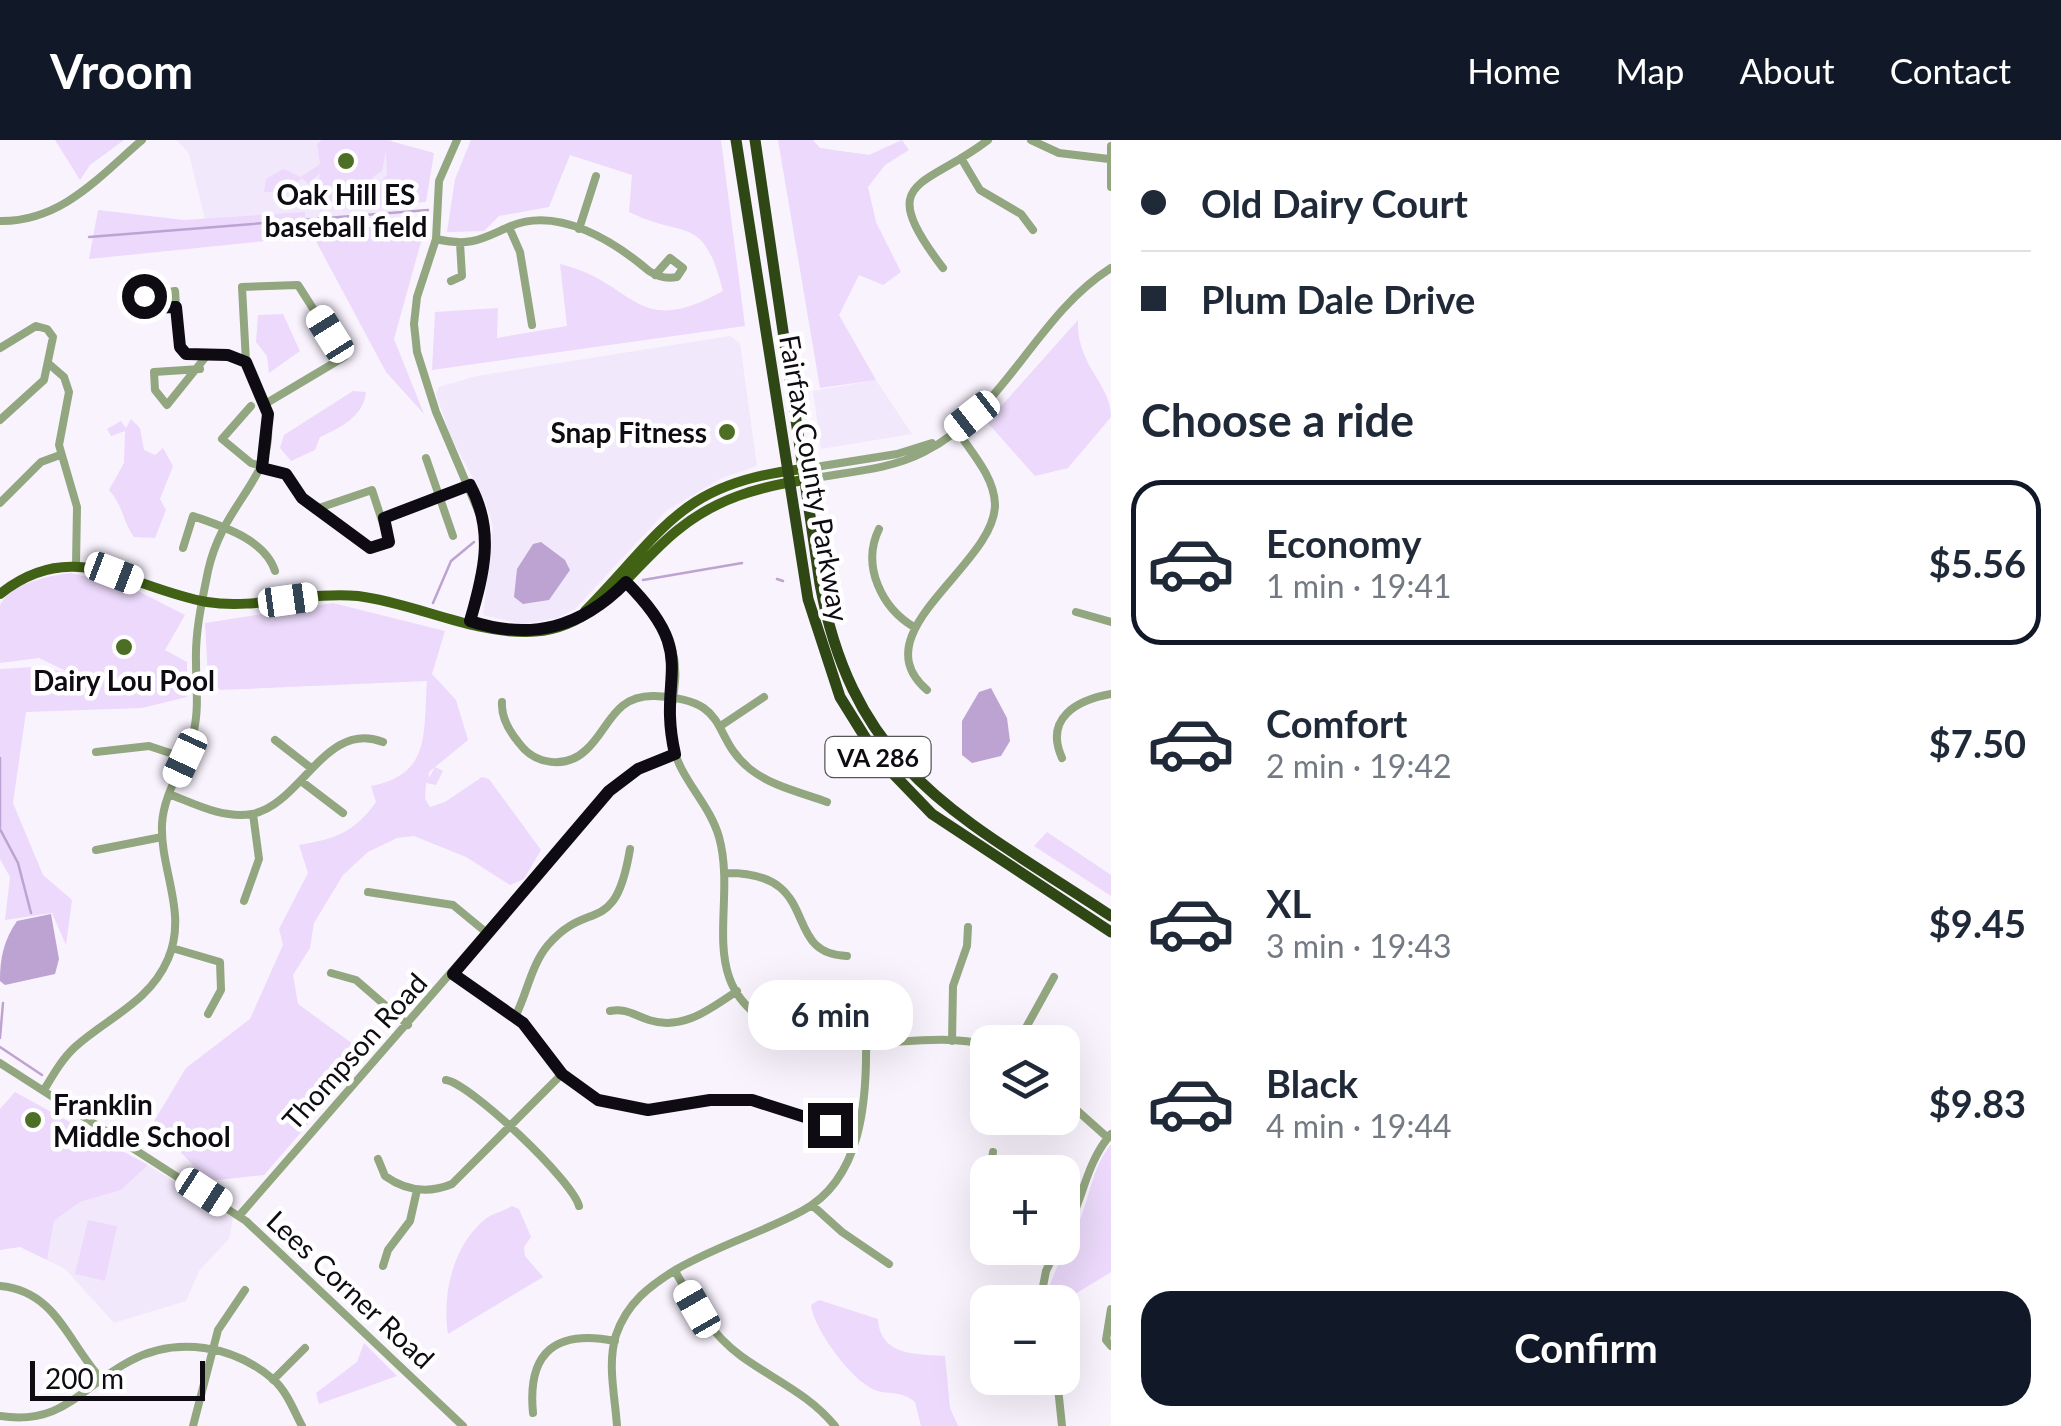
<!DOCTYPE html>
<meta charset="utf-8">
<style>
body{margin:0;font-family:Lato,sans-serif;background:#f2f2f3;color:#1f2937;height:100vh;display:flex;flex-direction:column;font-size:38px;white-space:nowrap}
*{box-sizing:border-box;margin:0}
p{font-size:32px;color:#747a83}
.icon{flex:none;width:55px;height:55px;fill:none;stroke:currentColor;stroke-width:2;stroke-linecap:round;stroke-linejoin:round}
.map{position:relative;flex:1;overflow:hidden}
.details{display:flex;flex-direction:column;background:#fff;width:950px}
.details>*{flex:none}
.banner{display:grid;align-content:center;height:220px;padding:0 30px;background:#fff}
.controls{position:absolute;left:970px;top:885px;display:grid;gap:20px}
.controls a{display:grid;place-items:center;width:110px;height:110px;border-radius:20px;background:#fff;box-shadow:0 10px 40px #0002;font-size:50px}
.scale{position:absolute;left:30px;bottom:25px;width:175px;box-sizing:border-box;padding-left:10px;border:5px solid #0f0b13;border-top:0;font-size:28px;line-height:35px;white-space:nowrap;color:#0f0b13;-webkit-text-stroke:8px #fff;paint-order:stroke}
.end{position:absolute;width:45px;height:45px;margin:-22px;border:12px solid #0f0b13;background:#fff;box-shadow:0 0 0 5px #fff}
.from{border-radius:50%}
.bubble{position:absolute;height:70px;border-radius:30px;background:#fff;box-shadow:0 10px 40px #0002;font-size:32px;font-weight:700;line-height:70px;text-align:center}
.car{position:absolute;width:30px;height:60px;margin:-30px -15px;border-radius:12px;box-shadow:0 0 8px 2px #0007;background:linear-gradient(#fff 24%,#345 0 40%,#fff 0 76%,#345 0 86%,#fff 0)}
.banner b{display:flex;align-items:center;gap:35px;height:95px;font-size:38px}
.banner b+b{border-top:2px solid #e0e1e3}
.banner i{width:25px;height:25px;background:#1f2937}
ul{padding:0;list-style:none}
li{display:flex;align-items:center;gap:30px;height:165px;margin:0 20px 15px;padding:0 10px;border:5px solid transparent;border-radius:30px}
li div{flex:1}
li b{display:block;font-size:38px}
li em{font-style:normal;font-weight:700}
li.current{border-color:#111827}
li>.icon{width:90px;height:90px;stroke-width:1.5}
h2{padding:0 30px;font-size:45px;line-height:120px}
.primary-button{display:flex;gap:20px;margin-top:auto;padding:20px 30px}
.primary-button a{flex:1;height:115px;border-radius:30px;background:#111827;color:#fff;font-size:40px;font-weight:700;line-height:115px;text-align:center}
header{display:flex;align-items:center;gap:60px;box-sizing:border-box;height:140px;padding:0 50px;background:#111827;color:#fff}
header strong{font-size:48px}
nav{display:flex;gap:55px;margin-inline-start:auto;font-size:35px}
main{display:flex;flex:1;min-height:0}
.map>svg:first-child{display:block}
.built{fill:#f2e8fb}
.green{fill:#ecd9fb}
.water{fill:#bda3d1}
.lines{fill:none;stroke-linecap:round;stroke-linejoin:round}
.stream{stroke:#bda3d1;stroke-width:2.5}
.minor{stroke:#92a67f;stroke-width:8}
.major{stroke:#416214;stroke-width:10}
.highway{stroke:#2f4615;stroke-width:11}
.route{stroke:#0f0b13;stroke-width:12}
.poi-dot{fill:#4d6e25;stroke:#fff;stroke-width:4}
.labels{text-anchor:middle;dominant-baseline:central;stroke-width:9;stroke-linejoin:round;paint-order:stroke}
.shield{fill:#fff;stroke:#57545a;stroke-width:2.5}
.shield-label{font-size:25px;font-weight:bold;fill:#0f0b13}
.poi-label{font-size:28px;font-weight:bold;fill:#0f0b13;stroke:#fff}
.street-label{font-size:28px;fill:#0f0b13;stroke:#fff}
</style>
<header>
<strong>Vroom</strong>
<nav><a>Home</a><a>Map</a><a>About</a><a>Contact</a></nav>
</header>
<main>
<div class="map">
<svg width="1111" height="1286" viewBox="0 0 1111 1286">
<rect width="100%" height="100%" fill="#f9f3fe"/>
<!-- built -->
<path class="built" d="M177 0H392L400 77 208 92 189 14Z
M730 196 740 203 757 326 722 338 666 371 575 469 557 478 524 484 483 475 493 386 485 361 450 295 436 254 439 247 476 236Z
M876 240 912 294 821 309 813 251Z
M148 1025 233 1078 229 1099 199 1131 186 1161 114 1183 65 1129 47 1120 54 1081 80 1062 121 1050Z"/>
<!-- green -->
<path class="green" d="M55 0H124L90 25 80 40Z
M322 0H387L434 13 426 62 364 66 387 34 386 10 382 31 374 36 358 66 316 69 320 33 308 44 302 38 284 53 264 52 266 39 283 29 301 37 320 24 317 4Z
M471 0H721L745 186 432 230 435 172 498 168 497 198 567 186 560 124C638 143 634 200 723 151 703 73 687 100 629 72L632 35 570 15 549 67 499 76 484 91 447 92 455 39Z
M778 0H813L820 8 869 15 902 0 909 10 885 25 868 47 876 82 901 132 883 145 859 135 839 175 876 240 820 248Z
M98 70 184 80 305 72V97L89 119Z
M426 84 394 199 424 274 386 232 310 90Z
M283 174 300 211 269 233 267 216 256 202 258 175Z
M1078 180C1076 226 1111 243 1111 277L1068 328 1035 336 987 282Z
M353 251 366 252C364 276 340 288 320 297L315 310 291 321 280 308 284 295Z
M131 279 140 288 144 310 155 315 163 308 173 326 160 359 166 370 155 398 134 397C122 380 123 365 109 350L124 323 125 291 111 296 107 289 121 281 126 288Z
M71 433 132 448 185 475 165 510 187 522V557L142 568 26 572 13 663 43 735 72 760 66 805 52 773 5 780 10 737 0 719V529L35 527 68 532 39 518 0 523C0 507 0 480 0 466 8 444 51 435 71 433Z
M333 463 445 491 432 534 456 560 468 600 429 632V638L435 627 443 631 436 645 426 643 425 659 430 667 445 662 482 637 489 639 541 710 524 739 510 745 466 717 414 696 397 698 368 712 343 735 314 783 310 808 293 835 298 864 368 915 264 1035 208 1041 153 983 186 928 250 879 283 805 279 789 308 733 299 705C335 699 355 692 376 662L371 646C432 634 423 593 427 541L220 550 208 536 205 483Z
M1047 692 1111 735V756L1034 706Z
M15 952 148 1025 121 1050 80 1062 54 1081 47 1120 20 1107 0 1110V969Z
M1111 1004V1132L1062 1162H1054L1048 1151C1056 1124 1071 1103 1081 1077 1091 1051 1093 1027 1111 1004Z
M512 1066 519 1069 531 1097 524 1107 525 1116 543 1137 448 1194C442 1156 452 1108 483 1081 491 1073 502 1072 512 1066Z
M88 1080 117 1086 105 1141 75 1134Z
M819 1160 878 1179C880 1216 916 1214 945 1216L950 1268 958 1286H921L915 1262C901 1251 894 1255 878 1251 854 1245 813 1188 811 1165Z
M364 1203 397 1236 319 1264 316 1253 357 1222Z"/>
<!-- water -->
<path class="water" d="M541 402 565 420 570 430 549 460 523 464 514 457 517 429 533 404Z
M991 548 1007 578 1010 601 1001 616 972 623 962 615V581L979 552Z
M51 774 59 819 55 834 5 845 0 841C0 817 4 800 17 781Z"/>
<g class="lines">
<!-- stream -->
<path class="stream" d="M89 97 428 70
M777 439 783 441
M643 440 742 423
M433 463 451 421 474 402
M0 618V687
M0 689 18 723 31 773
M0 898 3 863
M0 907 42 935"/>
<!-- minor -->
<path class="minor" d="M457 0 439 41 436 99 417 157 414 184 417 212 436 272 485 387V424L469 481
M1031 0 1059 13 1109 19
M1111 6V47
M961 18 980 50 1021 74 1033 90
M0 81C61 82 99 37 142 0
M509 87 520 112 532 185
M579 89 596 36
M436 99C472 107 481 99 511 86 559 66 615 102 649 131 658 137 667 139 677 137L683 128 670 118 655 135
M943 128C874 37 923 50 988 0
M451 141 462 136 460 103
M176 167 148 168 145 156 175 151C177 170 174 199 186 214L228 215 246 222
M0 208 36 186 47 189 53 197 44 240 0 280
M246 222 242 147 298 145 344 217 265 264
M49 224 64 237 69 252 59 305 77 367 76 425
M200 229 154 232 155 250 167 265 208 214
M251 266 222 299 251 323 286 334 303 358 369 408 389 402 372 350 316 369
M426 318 453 396
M803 329 897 314 932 303
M804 340C844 332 887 331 924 312 1006 271 1035 176 1111 128
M0 363 41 322 60 315
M384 378 470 345
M879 389C861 426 882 468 914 487
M183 408 193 376C221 386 265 399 275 431
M621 438C652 465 679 498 675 542 673 562 668 581 672 602 679 639 709 662 719 697 739 769 689 849 784 891 846 920 922 888 988 905
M1076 472 1111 482
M927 550C859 492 996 425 995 364 994 336 971 312 956 289
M502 562C501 578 509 591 519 603 535 625 566 629 586 610 609 589 614 555 654 556 733 559 709 596 750 629 771 646 803 653 827 662
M722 585 764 557
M275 600 311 628
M96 612 149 606 185 618
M1062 618C1044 578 1077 560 1111 554
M301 641 343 673
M169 654C195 664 223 679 252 674 301 665 326 579 383 602
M96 710 162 697
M724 733C826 731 778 814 847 816
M368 752 453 765 487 793
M244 761 259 719 253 674
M172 808 220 822 221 850 208 874
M331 833 356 840 408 885
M453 833 523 883 562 934 598 960 647 971 710 960H752L857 995
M610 871C626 868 634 875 649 880 683 891 710 869 737 851
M515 877C527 854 531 825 548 805 589 757 615 799 630 709
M952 901 953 846 967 806 968 787
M1018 902 1054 837
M0 923 246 1081 463 1286
M446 940C471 944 573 1041 579 1066
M44 950C53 935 62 919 75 907 108 877 149 863 168 819 188 773 160 730 162 684 164 650 187 623 194 590 199 568 196 545 196 522 195 492 202 461 208 431 228 341 306 331 246 222
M1062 957 1108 998
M378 1019 385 1036C406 1051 428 1054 452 1044L562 934
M990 1032 993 1012
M812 1065 842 1092 889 1124
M239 1076 609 651 638 629 675 614
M1062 1098C1083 1064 1084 1025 1111 994
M1017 1108 1048 1123
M383 1126 388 1110 410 1081 417 1050
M675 1131C693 1163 711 1194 741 1216 774 1240 809 1254 835 1286
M0 1146C57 1151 68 1204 103 1241
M1040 1162 1046 1131 1057 1108
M1111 1169 1106 1200 1111 1206
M1057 1238 1062 1286
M273 1240 305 1208
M533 1273C527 1212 556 1189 615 1201
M0 1276C63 1286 82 1246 130 1221 176 1196 234 1205 274 1240 287 1252 294 1271 302 1286
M193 1286 218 1190 245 1150
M617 1286C615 1256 607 1224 616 1195 627 1163 649 1146 677 1129 717 1106 761 1093 802 1071 862 1039 867 960 866 901"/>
<!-- major -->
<path class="major" d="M0 454C74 395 129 448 207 462 257 470 307 451 358 456 414 463 471 493 527 492 598 492 630 427 679 389 716 359 758 347 804 340
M585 471C663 392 680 342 803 329"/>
<!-- highway -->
<path class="highway" d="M736 0 808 459 840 557 878 618 932 674 1111 792
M755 0 820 444C855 634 964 678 1111 776"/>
</g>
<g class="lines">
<!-- route -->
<path class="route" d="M144 156 148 168 176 167 180 207 186 214 228 215 246 222 268 274 262 328 286 334 302 358 370 408 389 402 384 378 470 345C495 391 484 433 470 481 531 501 581 488 626 442 702 518 656 532 675 614L638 629 609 651 453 834 523 883 562 934 598 960 648 970 710 960H752L830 985"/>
</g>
<!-- markers -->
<g class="poi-dot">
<circle cx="346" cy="21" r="10"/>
<circle cx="727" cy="292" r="10"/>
<circle cx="124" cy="507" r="10"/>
<circle cx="33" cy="980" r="10"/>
</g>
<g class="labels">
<!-- shield labels -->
<rect class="shield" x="825.5" y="597" width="105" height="40" rx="8"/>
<g class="shield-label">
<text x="878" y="617">VA 286</text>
</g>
<!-- poi labels -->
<g class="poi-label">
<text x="346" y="54">Oak Hill ES<tspan x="346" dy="32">baseball field</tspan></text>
<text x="707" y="292" text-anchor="end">Snap Fitness</text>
<text x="124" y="540">Dairy Lou Pool</text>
<text x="53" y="964" text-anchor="start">Franklin<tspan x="53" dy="32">Middle School</tspan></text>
</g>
<!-- street labels -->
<g class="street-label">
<text transform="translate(815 338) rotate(80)">Fairfax County Parkway</text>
<text transform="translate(354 911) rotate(-48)">Thompson Road</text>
<text transform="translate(351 1149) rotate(43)">Lees Corner Road</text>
</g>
</g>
</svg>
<div class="controls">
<a><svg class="icon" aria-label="layers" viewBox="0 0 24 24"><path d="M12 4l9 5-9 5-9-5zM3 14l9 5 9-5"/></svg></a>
<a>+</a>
<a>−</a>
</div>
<div class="scale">200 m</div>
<i class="end from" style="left:144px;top:156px"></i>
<i class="end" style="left:830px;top:985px"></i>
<div class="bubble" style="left:748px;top:840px;width:165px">6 min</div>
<i class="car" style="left:330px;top:194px;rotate:328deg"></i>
<i class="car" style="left:972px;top:276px;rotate:232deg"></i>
<i class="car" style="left:114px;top:433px;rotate:111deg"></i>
<i class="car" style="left:288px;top:460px;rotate:82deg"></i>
<i class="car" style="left:185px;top:618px;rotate:205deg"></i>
<i class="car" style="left:204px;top:1052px;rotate:123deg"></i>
<i class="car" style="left:697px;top:1169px;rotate:330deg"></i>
</div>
<section class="details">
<div class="banner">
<b><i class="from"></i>Old Dairy Court</b>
<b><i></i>Plum Dale Drive</b>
</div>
<h2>Choose a ride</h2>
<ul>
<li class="current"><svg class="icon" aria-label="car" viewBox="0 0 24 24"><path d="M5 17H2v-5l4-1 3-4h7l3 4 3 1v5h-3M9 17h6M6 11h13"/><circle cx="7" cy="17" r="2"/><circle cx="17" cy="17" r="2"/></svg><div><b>Economy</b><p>1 min · 19:41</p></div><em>$5.56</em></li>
<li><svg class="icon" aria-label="car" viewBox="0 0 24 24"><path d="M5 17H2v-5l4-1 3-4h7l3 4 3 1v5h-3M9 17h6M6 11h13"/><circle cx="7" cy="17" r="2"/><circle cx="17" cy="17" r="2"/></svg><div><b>Comfort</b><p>2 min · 19:42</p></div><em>$7.50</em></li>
<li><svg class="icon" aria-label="car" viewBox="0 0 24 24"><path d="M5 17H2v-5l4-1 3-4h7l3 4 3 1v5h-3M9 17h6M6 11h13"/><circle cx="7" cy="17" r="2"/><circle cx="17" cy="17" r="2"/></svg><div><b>XL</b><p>3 min · 19:43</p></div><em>$9.45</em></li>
<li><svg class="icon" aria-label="car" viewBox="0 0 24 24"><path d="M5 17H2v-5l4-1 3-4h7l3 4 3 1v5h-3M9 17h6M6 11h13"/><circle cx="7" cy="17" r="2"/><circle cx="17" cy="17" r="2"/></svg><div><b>Black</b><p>4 min · 19:44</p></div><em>$9.83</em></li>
</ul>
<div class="primary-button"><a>Confirm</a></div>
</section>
</main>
